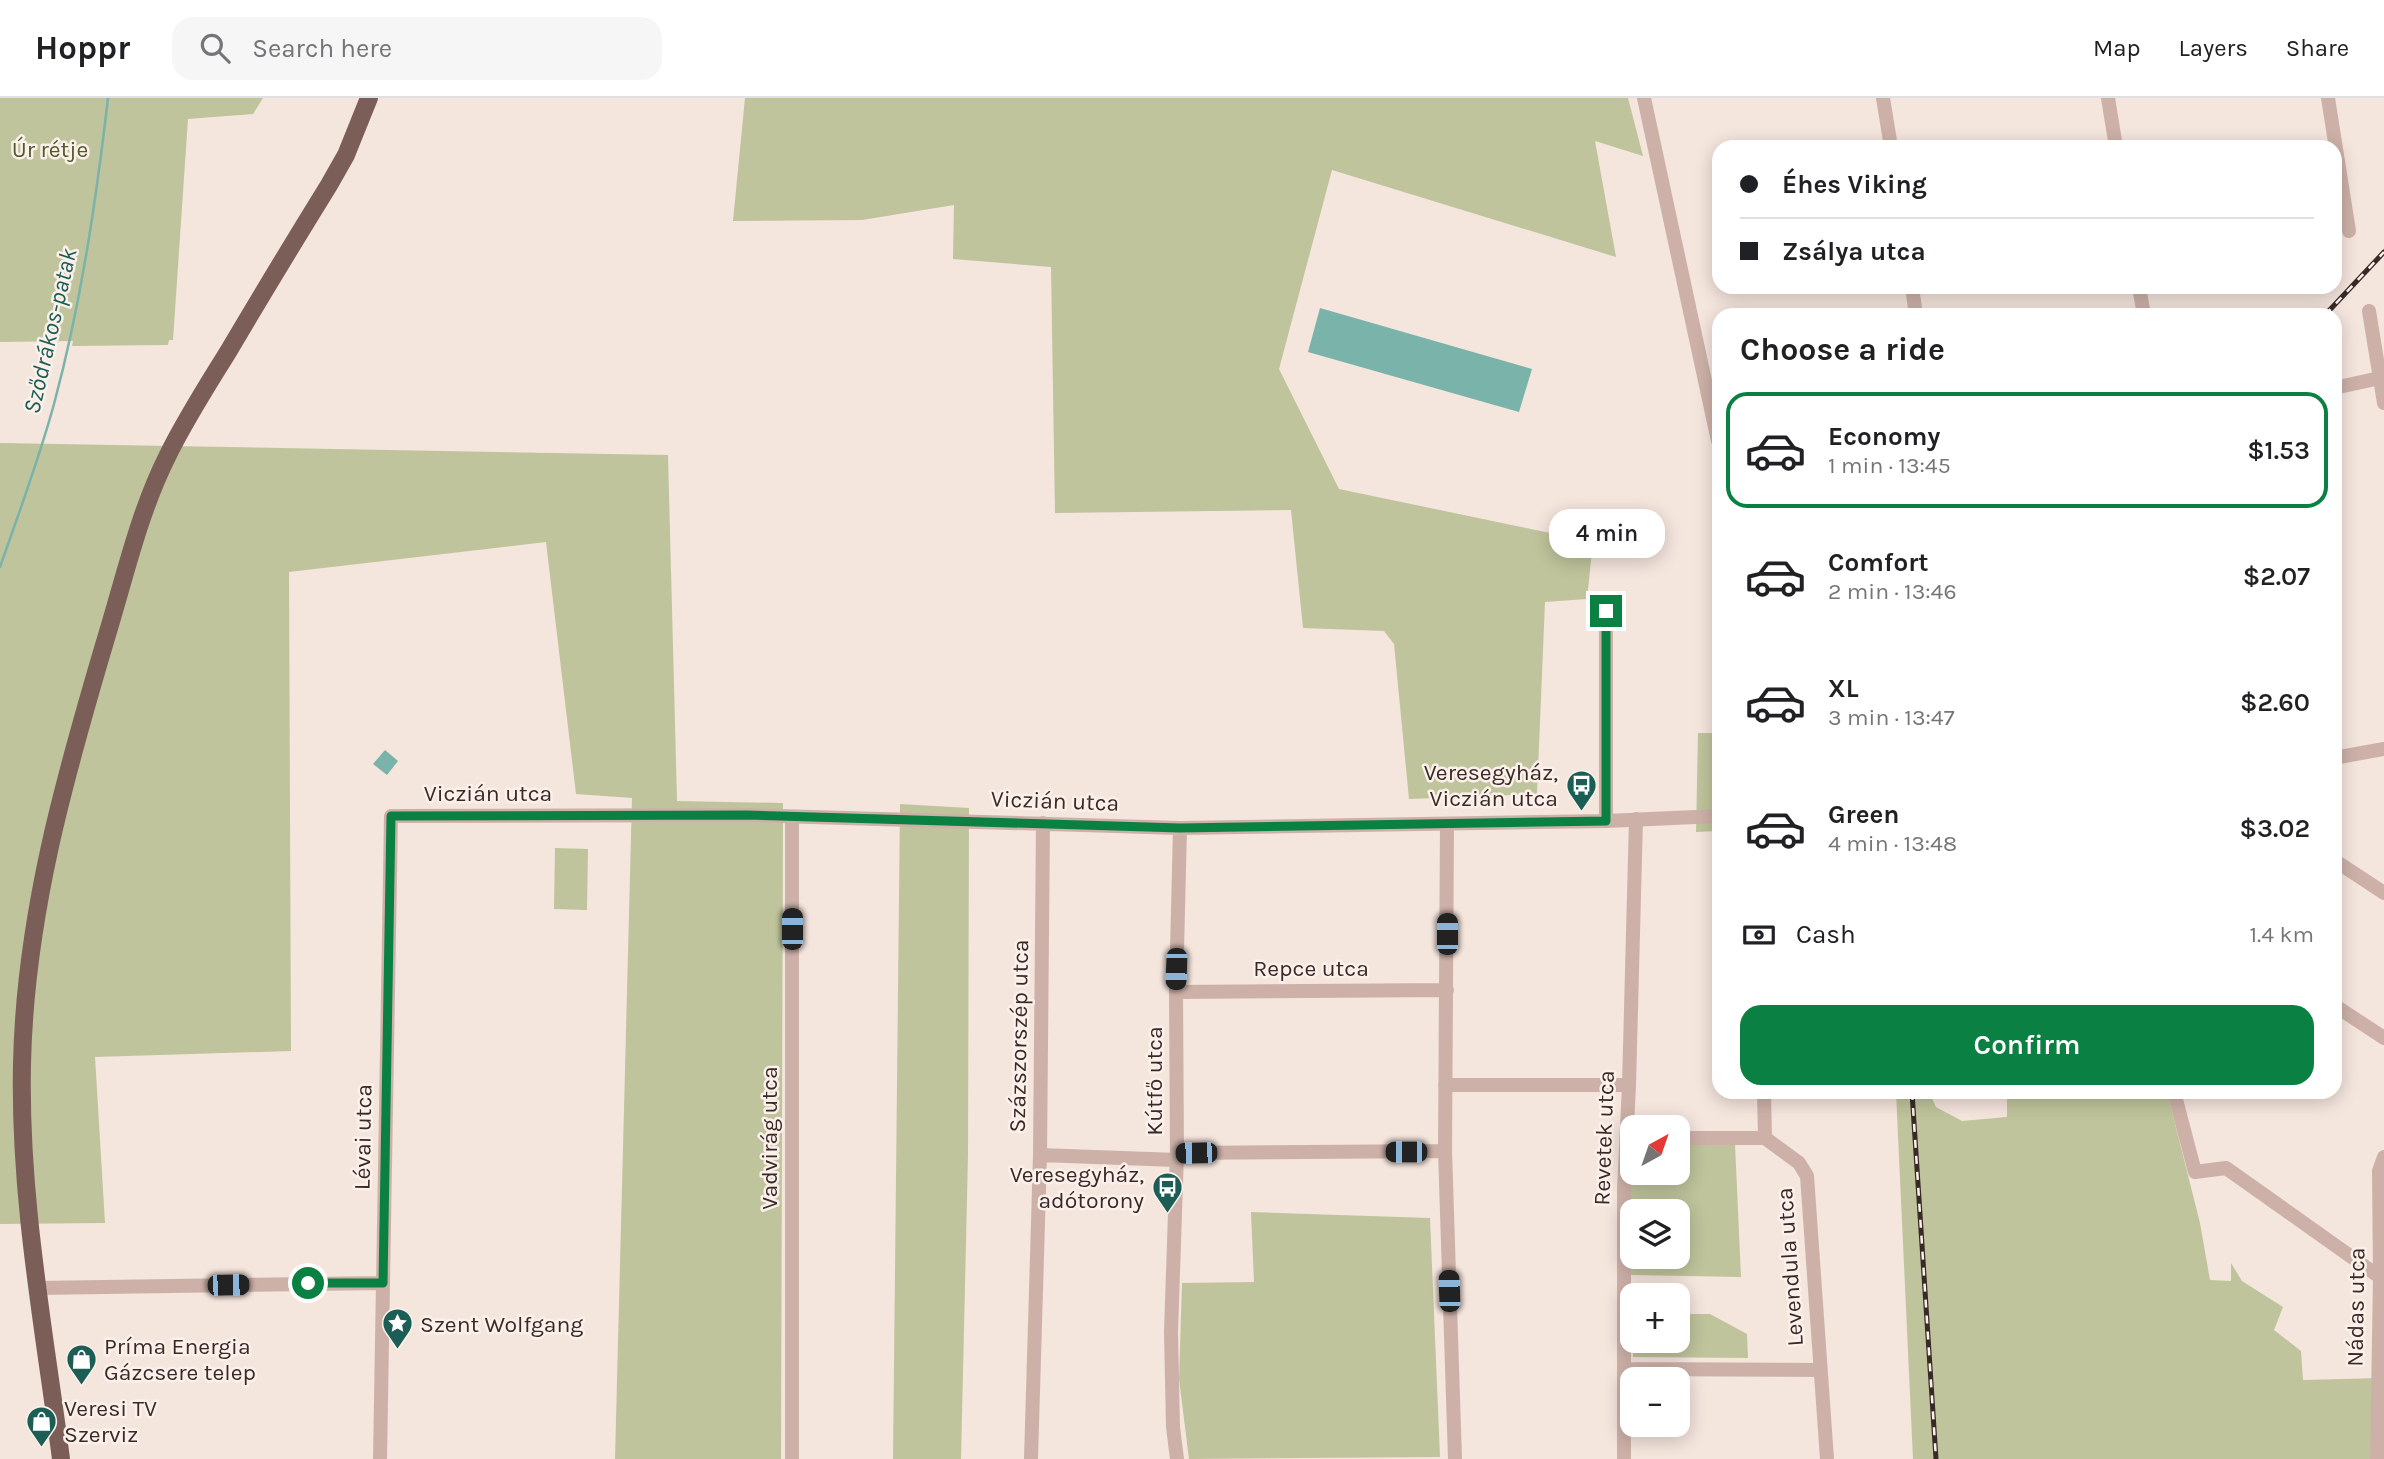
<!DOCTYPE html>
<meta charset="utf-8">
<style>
body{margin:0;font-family:Karla,sans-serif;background:#f6f6f6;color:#202124;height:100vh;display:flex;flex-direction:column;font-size:26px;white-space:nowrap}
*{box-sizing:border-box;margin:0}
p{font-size:23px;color:#757577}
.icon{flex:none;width:38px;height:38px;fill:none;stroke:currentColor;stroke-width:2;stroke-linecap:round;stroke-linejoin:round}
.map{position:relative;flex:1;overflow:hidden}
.panel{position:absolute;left:1712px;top:210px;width:630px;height:791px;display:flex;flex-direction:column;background:#fff;border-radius:21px;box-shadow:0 4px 18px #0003}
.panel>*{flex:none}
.top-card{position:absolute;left:1712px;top:42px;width:630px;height:154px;border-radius:21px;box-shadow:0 4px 18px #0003;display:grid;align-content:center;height:154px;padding:0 28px;background:#fff}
.needle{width:46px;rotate:40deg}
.buttons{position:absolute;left:1620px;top:1017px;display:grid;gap:14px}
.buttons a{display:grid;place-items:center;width:70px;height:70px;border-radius:14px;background:#fff;box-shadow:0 4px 18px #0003;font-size:35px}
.end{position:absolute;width:32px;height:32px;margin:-16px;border:9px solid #0b8043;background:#fff;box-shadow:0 0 0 4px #fff}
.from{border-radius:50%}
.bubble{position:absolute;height:49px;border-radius:21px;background:#fff;box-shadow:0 4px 18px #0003;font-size:23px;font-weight:600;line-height:49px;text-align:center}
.car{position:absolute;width:21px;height:42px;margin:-21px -10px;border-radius:9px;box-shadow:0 0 5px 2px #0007;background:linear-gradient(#222 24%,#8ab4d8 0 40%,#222 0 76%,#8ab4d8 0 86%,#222 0)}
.top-card b{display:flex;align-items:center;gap:24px;height:66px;font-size:26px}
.top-card b+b{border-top:2px solid #e0e0e0}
.top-card i{width:18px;height:18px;background:#202124}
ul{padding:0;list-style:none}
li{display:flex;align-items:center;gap:21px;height:116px;margin:0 14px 10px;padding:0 14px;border:4px solid transparent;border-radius:21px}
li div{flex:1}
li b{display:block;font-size:26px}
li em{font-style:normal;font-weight:600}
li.active{border-color:#0b8043}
li>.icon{width:63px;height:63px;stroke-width:1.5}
h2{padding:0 28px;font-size:32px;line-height:84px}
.pay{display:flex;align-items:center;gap:18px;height:77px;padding:0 28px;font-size:26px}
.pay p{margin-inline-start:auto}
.primary-button{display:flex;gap:14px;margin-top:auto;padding:14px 28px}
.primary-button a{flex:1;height:80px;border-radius:21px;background:#0b8043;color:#fff;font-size:28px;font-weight:600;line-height:80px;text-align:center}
header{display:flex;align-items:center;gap:42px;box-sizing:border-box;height:98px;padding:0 35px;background:#fff;border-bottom:2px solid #e0e0e0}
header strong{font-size:33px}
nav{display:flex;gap:38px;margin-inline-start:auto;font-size:24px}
.search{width:490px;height:63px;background:#f6f6f6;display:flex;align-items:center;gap:18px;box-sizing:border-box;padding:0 24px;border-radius:21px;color:#757577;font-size:26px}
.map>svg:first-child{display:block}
.green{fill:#bfc49c;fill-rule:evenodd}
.water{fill:#7ab3aa}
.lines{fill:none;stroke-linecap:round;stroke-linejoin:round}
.stream{stroke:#7ab3aa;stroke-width:2.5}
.minor{stroke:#cdb1a8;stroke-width:14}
.major{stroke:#7c5e59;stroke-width:18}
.rail-casing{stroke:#392a28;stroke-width:5}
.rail{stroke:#fbf0ea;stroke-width:2.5;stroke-dasharray:8;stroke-linecap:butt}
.route{stroke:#0b8043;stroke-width:9}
.labels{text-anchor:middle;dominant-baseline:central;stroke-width:5;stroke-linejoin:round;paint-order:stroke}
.park-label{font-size:23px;fill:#525a2a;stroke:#fbf0ea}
.poi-label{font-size:23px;fill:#392a28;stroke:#fbf0ea;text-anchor:start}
.street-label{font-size:23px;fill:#392a28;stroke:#fbf0ea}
.water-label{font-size:24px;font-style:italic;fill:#1b5e55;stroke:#fbf0ea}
</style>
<header>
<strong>Hoppr</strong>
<div class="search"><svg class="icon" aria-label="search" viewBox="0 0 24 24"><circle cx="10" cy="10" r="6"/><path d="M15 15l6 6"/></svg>Search here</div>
<nav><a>Map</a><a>Layers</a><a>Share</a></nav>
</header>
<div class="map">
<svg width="2384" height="1361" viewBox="0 0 2384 1361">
<rect width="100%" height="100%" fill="#f4e5dd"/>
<!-- green -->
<path class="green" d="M0 0H263L253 16 188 21 173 242H169L168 247 72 248 73 243 0 244Z
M745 0H1628L1643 58 1595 43 1616 159 1332 72 1279 271 1339 391 1593 444 1587 501 1545 504 1537 696 1409 701 1394 546 1384 533 1303 530 1291 412 1055 415 1051 169 953 161 954 107 862 122 733 123Z
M0 345 668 357 677 703 783 705 781 1361H615L632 700 576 696 546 444 289 474 291 953 95 959 105 1125 0 1126Z
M1698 635H1718V733L1696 734Z
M900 706 969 710 968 1057 961 1361H893Z
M555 750 588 751 587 812 554 811Z
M1896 994H1929L1936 1009 1962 1023 2007 1019V994H2167L2200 1125 2210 1182 2231 1183V1165L2242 1183 2283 1209 2274 1232 2301 1253 2303 1282 2382 1280 2384 1361H1913Z
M1633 1044V1074H1678V1045L1735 1046 1741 1179 1631 1177 1627 1094ZM1633 1113H1678V1158H1633Z
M1251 1114 1430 1120 1440 1359 1189 1361 1179 1281 1182 1185 1254 1184Z
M1678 1216H1710L1747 1236 1748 1260 1633 1259V1243L1678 1242Z"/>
<!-- water -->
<path class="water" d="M1320 210 1532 271 1519 314 1308 254Z
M385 652 398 663 387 677 373 666Z"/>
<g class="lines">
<!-- stream -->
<path class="stream" d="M0 469C19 415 39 361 54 306 81 206 96 103 108 0"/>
<!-- minor -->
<path class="minor" d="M1644 0 1718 343
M1883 0 1891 49
M2108 0 2116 49
M2328 0 2349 133
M1912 189 1916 217
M2139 189 2144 217
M2369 213 2384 305
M2334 290 2384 279
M2334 660 2384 651
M792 719V1361
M1606 723V513
M1447 726 1445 1053 1455 1361
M2334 762 2384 795
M1176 894 1447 892
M2334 907 2384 940
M1445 987H1629
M1764 994 1765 1040 1799 1065 1807 1078 1827 1361
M2174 994 2195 1074 2226 1070 2384 1182
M1678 1040H1765
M1177 1055 1445 1053
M1040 1057 1177 1062
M37 1190 383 1185
M1625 1271 1820 1272
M380 1361 391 718 748 717 1180 730 1606 723 1718 718
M1031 1361 1040 1057 1043 725
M1177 1361 1173 1329 1171 1234 1177 1055 1176 894 1180 730
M1624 1361V1092L1629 987 1636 721
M2377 1361 2380 1179 2379 1073 2384 1059"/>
<!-- major -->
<path class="major" d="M61 1361C44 1230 19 1099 22 966 25 818 65 678 107 537 125 478 139 415 167 359 185 322 207 288 228 254 261 198 295 142 329 87L346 57 369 0"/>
<defs>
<path id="rail" d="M2325 217 2384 154
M1912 994 1936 1361"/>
</defs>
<!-- rail casing -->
<use href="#rail" class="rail-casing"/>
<!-- rail -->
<use href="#rail" class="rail"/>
</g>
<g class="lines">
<!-- route -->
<path class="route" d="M308 1185H383L391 718 748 717 1180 730 1606 723V513"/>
</g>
<!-- icons -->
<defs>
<symbol id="bus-pin" viewBox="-11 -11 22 30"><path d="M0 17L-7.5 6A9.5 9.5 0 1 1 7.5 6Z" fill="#1b5e55" stroke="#fbf0ea"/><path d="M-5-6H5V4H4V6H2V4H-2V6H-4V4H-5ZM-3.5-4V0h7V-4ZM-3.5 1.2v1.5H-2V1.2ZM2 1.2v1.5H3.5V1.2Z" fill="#fff"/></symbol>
<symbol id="sight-pin" viewBox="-11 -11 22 30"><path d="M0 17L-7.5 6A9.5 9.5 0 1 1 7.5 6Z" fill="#1b5e55" stroke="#fbf0ea"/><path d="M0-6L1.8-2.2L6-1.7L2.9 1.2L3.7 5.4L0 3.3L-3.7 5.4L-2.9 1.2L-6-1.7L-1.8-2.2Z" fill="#fff"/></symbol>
<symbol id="shop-pin" viewBox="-11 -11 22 30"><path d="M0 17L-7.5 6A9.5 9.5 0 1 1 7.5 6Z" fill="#1b5e55" stroke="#fbf0ea"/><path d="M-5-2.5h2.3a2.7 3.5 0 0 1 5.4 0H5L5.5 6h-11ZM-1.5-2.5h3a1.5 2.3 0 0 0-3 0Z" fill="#fff"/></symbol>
</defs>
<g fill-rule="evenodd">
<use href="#bus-pin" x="1564" y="670" width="35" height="47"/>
<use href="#bus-pin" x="1150" y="1072" width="35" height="47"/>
<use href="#sight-pin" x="380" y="1208" width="35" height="47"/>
<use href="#shop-pin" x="64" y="1244" width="35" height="47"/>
<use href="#shop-pin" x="24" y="1306" width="35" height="47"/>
</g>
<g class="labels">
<!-- park labels -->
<g class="park-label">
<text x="50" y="51">Úr rétje</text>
</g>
<!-- poi labels -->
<g class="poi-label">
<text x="1558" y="674" text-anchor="end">Veresegyház,<tspan x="1558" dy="26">Viczián utca</tspan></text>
<text x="1144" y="1076" text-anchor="end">Veresegyház,<tspan x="1144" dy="26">adótorony</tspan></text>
<text x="420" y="1226">Szent Wolfgang</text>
<text x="104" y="1248">Príma Energia<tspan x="104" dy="26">Gázcsere telep</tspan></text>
<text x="64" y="1310">Veresi TV<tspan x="64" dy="26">Szerviz</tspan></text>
</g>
<!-- street labels -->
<g class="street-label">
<text x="488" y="695">Viczián utca</text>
<text transform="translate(1055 703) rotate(2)">Viczián utca</text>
<text x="1311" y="870">Repce utca</text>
<text transform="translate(1019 938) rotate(-89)">Százszorszép utca</text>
<text transform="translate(1154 983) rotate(-90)">Kútfő utca</text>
<text transform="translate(363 1039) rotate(-89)">Lévai utca</text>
<text transform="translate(769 1040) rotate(-90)">Vadvirág utca</text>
<text transform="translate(1604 1040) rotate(-88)">Revetek utca</text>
<text transform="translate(1790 1169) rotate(-94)">Levendula utca</text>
<text transform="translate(2356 1209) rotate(-89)">Nádas utca</text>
</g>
<!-- water labels -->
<g class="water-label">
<text transform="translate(50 233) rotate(-77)">Sződrákos-patak</text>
</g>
</g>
</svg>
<div class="buttons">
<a><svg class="needle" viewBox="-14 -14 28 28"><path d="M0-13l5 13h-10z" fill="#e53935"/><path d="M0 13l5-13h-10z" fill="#757577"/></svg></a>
<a><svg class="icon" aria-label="layers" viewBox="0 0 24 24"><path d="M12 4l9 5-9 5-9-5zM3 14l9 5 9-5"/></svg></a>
<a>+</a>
<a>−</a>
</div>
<i class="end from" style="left:308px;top:1185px"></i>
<i class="end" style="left:1606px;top:513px"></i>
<div class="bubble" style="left:1549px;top:411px;width:116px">4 min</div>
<i class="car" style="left:792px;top:831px;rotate:0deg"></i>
<i class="car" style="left:1447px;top:836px;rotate:0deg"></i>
<i class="car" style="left:1176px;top:871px;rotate:182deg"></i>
<i class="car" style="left:1406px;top:1054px;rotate:270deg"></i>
<i class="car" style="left:1196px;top:1055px;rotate:269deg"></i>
<i class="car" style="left:228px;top:1187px;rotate:89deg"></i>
<i class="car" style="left:1449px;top:1193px;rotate:358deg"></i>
<div class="top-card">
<b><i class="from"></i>Éhes Viking</b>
<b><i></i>Zsálya utca</b>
</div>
<section class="panel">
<h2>Choose a ride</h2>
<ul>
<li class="active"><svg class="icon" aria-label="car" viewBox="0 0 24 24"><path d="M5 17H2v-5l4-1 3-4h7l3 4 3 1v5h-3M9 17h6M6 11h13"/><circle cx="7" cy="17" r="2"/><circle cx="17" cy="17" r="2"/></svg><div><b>Economy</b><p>1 min · 13:45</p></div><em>$1.53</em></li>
<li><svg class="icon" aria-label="car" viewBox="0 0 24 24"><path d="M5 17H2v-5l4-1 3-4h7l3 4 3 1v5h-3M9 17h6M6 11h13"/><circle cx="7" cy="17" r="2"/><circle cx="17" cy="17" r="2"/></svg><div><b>Comfort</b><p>2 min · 13:46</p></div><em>$2.07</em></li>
<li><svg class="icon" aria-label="car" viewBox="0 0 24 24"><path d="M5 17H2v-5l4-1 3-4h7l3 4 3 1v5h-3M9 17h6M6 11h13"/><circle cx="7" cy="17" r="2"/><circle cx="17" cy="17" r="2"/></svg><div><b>XL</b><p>3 min · 13:47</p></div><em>$2.60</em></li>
<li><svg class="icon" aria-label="car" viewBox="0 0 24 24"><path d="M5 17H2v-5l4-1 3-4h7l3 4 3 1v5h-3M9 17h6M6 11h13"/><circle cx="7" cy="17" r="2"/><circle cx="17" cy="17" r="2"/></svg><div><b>Green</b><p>4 min · 13:48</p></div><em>$3.02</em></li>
</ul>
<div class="pay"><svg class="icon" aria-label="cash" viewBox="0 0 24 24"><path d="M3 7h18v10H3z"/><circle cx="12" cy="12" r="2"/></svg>Cash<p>1.4 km</p></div>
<div class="primary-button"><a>Confirm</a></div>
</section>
</div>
